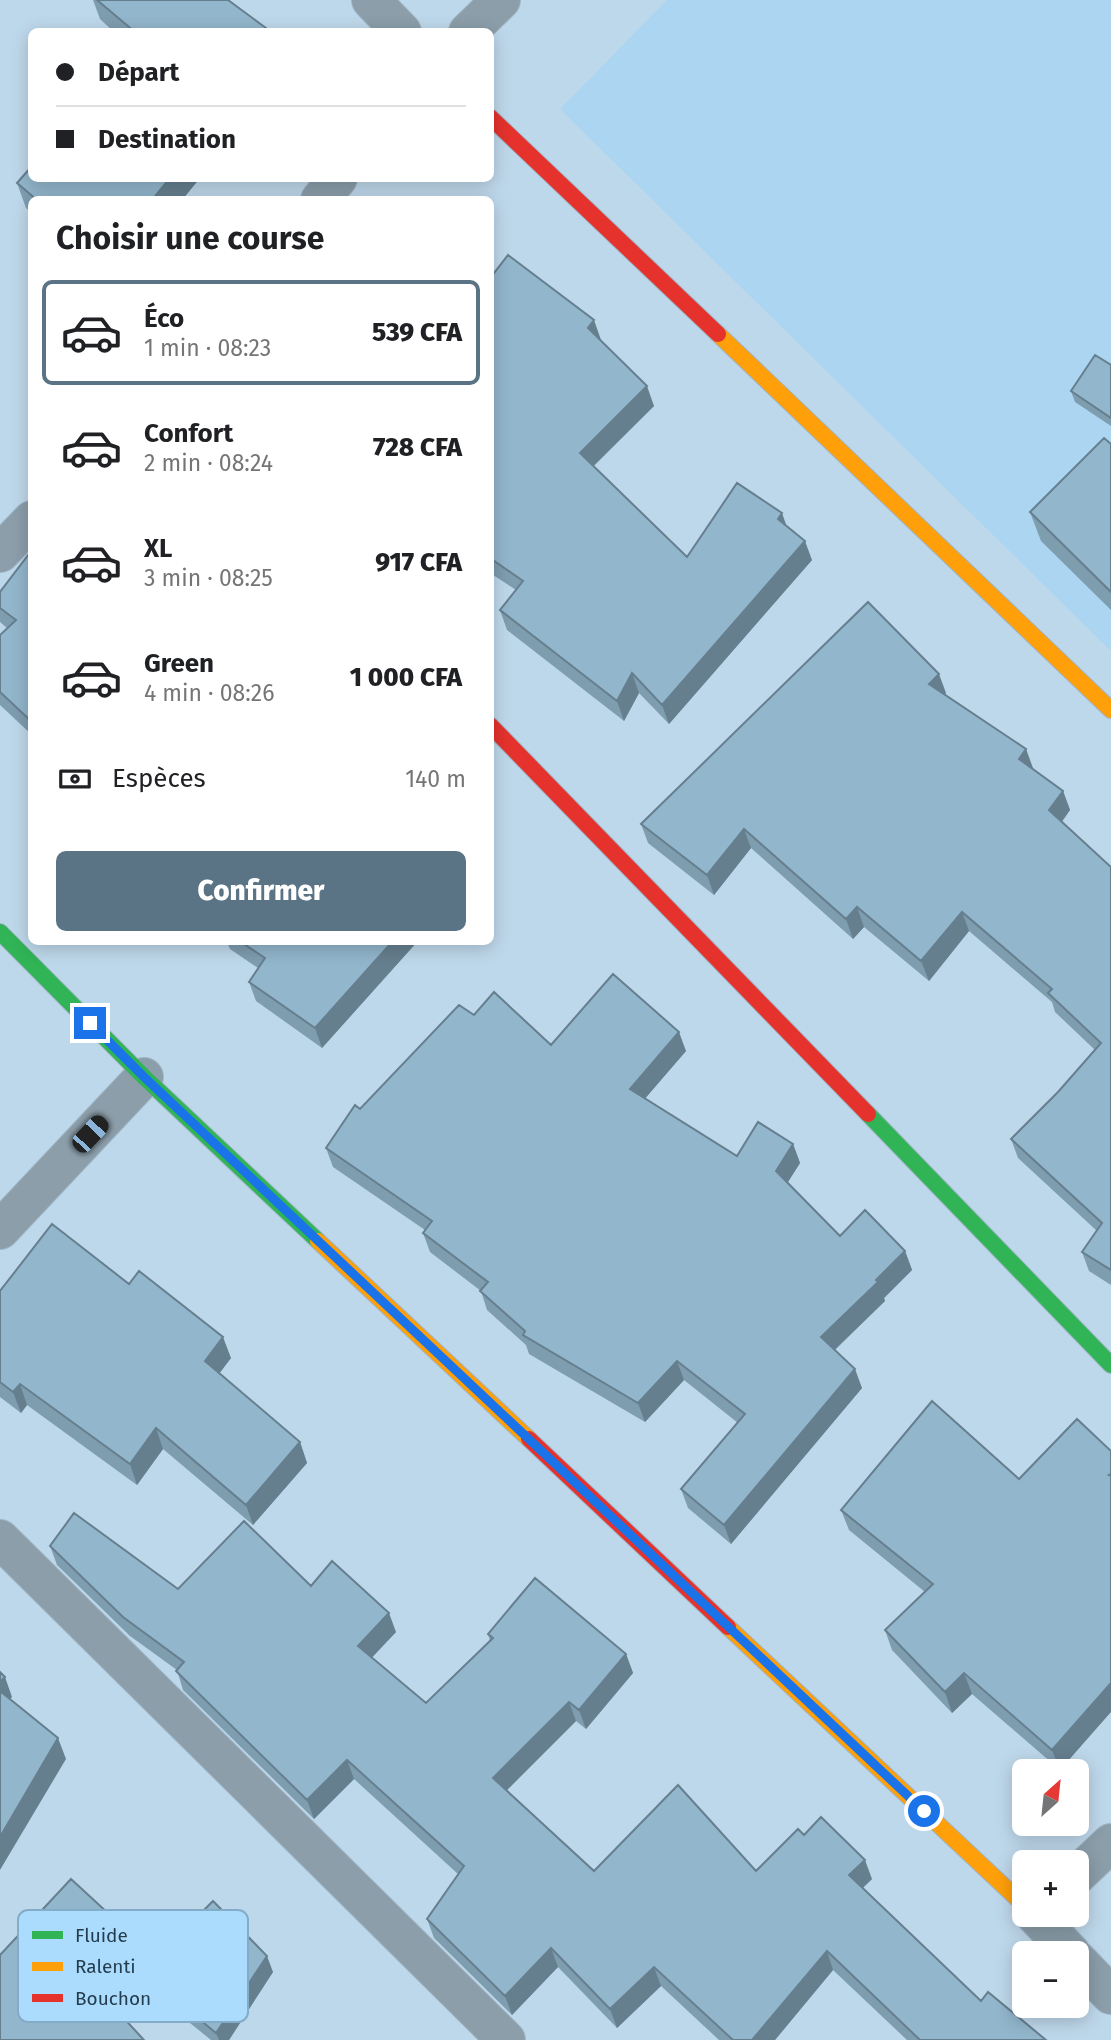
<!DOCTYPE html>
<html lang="fr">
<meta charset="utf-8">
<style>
body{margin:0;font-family:"Fira Sans",sans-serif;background:#f2f2f2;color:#202124;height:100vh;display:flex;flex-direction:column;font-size:26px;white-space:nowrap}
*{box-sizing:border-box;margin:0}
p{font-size:23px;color:#757577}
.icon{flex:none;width:38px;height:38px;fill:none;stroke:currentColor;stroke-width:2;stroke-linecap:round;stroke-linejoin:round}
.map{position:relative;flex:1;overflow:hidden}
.drawer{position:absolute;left:28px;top:196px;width:466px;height:749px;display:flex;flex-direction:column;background:#fff;border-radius:10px;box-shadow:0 4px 18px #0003}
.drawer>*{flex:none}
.hud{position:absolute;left:28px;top:28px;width:466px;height:154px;border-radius:10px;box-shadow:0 4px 18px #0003;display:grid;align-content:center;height:154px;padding:0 28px;background:#fff}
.needle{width:46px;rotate:27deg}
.tools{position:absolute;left:1012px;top:1759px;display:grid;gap:14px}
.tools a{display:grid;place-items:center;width:77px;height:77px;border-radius:10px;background:#fff;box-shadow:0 4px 18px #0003;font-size:35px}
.end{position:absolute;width:32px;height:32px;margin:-16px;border:9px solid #1a73e8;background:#fff;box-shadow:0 0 0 4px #fff}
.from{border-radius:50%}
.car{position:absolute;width:21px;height:42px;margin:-21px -10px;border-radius:9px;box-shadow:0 0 5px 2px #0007;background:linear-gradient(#222 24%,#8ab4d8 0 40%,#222 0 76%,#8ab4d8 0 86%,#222 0)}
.hud b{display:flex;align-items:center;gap:24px;height:66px;font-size:26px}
.hud b+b{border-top:2px solid #e0e0e0}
.hud i{width:18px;height:18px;background:#202124}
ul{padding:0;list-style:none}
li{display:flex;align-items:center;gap:21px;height:105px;margin:0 14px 10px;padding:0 14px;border:4px solid transparent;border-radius:10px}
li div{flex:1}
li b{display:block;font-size:26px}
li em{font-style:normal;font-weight:800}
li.current{border-color:#5a7385}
li>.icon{width:63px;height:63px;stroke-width:1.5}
h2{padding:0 28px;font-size:32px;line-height:84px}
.pay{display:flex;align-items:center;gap:18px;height:77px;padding:0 28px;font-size:26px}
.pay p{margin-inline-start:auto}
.primary-button{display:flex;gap:14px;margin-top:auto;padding:14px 28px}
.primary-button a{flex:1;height:80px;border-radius:10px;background:#5a7385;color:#fff;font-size:28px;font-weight:800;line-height:80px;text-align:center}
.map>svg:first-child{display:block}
.built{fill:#abd5f1}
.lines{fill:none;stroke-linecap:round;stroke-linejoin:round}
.street-casing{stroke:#9fb5c5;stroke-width:40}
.fast-casing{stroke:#9fb5c5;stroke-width:18}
.slow-casing{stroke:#9fb5c5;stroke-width:18}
.jam-casing{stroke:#9fb5c5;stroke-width:18}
.street{stroke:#8b9eaa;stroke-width:38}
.fast{stroke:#30b455;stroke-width:16}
.slow{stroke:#ff9f0a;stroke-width:16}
.jam{stroke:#e5322d;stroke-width:16}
.wall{fill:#7e9daf}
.shaded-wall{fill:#667f8f}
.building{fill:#92b6cc;stroke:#667f8f;stroke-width:2}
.route{stroke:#1a73e8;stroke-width:9}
.key{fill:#acdcfd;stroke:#83acc8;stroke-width:2}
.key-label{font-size:19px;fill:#243d4e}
</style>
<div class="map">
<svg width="1111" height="2040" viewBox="0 0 1111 2040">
<rect width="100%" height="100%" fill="#bed8eb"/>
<!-- built -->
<path class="built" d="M667 0H1111V651L560 109Z"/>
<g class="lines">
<defs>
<path id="street" d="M371 0 402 32
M468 32 501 0
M320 200 338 178
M0 553 32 520
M0 1230 144 1077
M0 1539 506 2040
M1076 1876 1111 1843
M1034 1914 1071 1953
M1076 1959 1111 1995"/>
<path id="fast" d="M0 932 144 1077 318 1241
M868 1114 1111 1365"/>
<path id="slow" d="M718 334 1111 710
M318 1241 529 1439
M728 1627 1024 1905"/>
<path id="jam" d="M490 117 718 334
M490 725 868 1114
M529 1439 728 1627"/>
</defs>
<!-- street casing -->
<use href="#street" class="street-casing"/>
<!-- fast casing -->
<use href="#fast" class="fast-casing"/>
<!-- slow casing -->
<use href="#slow" class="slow-casing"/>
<!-- jam casing -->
<use href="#jam" class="jam-casing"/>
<!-- street -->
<use href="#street" class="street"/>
<!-- fast -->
<use href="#fast" class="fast"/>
<!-- slow -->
<use href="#slow" class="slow"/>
<!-- jam -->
<use href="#jam" class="jam"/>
</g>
<!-- wall -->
<path class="wall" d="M93 0H228L266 28 268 32H114L100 19Z
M200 178 182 200H32V213L26 208 17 183Z
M490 270 601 340H600L654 406 594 466 687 557 787 526 812 560 669 724 639 693 624 721 507 630 500 610 516 590 490 573Z
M1111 365V426L1075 402 1071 391Z
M1111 444V610L1041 541 1030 512Z
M32 550V735L0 705V635L7 628 0 622V592Z
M946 693 945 695 1026 749 1032 769 1063 791 1070 810 1062 822 1111 867V1285L1089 1271 1082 1252 1097 1231 1018 1158 1011 1139 1058 1092 1095 1050 1055 1012 1052 1002 969 931 929 981 864 927 853 939 751 848 714 895 648 843 641 824Z
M227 942H417L322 1048 256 1001 249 982 258 968 230 949Z
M474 1015 551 1045 686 1051 645 1098 737 1156 793 1144 800 1163 787 1183 840 1236 905 1251 912 1270 884 1298 885 1301 835 1350 862 1388 731 1544 688 1508 681 1489 738 1423 684 1380 645 1422 529 1354 526 1345 487 1310 481 1291 430 1252 423 1233 425 1230 333 1167 326 1148 360 1109Z
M129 1284 231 1358 219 1373 300 1442 307 1463 253 1525 163 1449 137 1485 27 1405 21 1413 0 1397V1291Z
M932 1401 1060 1770 972 1694 952 1713 892 1650 885 1630 925 1592 849 1530 841 1510Z
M50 1546 178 1589 311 1586 396 1632 372 1657 426 1703 490 1641 488 1634 626 1654 633 1673 586 1729 576 1721 507 1790 594 1871H756L804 1835 872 1879 863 1888 981 2001 1046 2040H907L833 1970 775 2040H719L661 1986 617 2028 558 1967 512 2015 434 1938 427 1919 458 1874 354 1779 314 1819 183 1690 177 1670 130 1636 57 1565Z
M142 1972H273L229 2040H211L148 1989Z"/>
<!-- shaded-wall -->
<path class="shaded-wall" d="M170 178H200L182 200H152Z
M594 320 601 340 595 347 588 328Z
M647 386 654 406 587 472 580 453Z
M782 513 789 533 778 519Z
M805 541 812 560 669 724 662 705Z
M632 673 639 693 624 721 617 701Z
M939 674 946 693 936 704 929 684Z
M1026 749 1033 768 1026 779 1019 759Z
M1063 791 1070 810 1056 829 1049 810Z
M744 829 751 848 714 895 707 875Z
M857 907 864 927 853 939 846 919Z
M962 912 969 931 929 981 921 961Z
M392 942H417L322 1048 315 1028Z
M679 1032 686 1051 637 1108 630 1089Z
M793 1144 800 1163 783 1190 776 1171Z
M905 1251 912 1270 884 1298 885 1301 828 1356 821 1337Z
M223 1337 231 1358 213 1382 205 1361Z
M677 1361 684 1380 645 1422 638 1403Z
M855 1369 862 1388 731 1544 724 1525Z
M20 1384 27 1405 21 1413 13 1392Z
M156 1428 163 1449 137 1485 130 1464Z
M300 1442 307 1463 253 1525 246 1505Z
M389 1613 396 1632 365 1665 358 1646Z
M626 1654 633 1673 586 1729 579 1710Z
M964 1673 972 1694 952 1713 945 1692Z
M5 1677 12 1697 3 1707 0 1700V1682Z
M1111 1683V1712L1060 1770 1052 1750Z
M569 1702 576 1721 500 1797 493 1778Z
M58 1738 66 1759 0 1870V1837Z
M347 1760 354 1779 314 1819 307 1800Z
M865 1860 872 1879 856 1894 849 1875Z
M135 1938 142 1958 99 2004 92 1984Z
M551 1948 558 1967 512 2015 505 1996Z
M827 1951 833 1970 775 2040H752Z
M267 1956 273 1972 229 2040H219L216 2033Z
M654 1967 661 1986 617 2028 610 2009Z"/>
<!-- building -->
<path class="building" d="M97 0H228L266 28 264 32H135Z
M32 166V178H170L152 200H37L17 183Z
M508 255 594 320 588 328 647 386 580 453 687 557 737 483 782 513 778 519 805 541 662 705 632 673 617 701 500 610 523 581 490 558V270L494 273Z
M1095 355 1111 365V418L1071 391Z
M1104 438 1111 444V592L1030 512Z
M32 550V722L0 692V635L16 620 0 608V592Z
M868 602 939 674 929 684 1026 749 1019 759 1063 791 1049 810 1111 867V1270L1082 1252 1102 1223 1011 1139 1058 1092 1101 1043 1048 993 1052 989 962 912 921 961 857 907 846 919 744 829 707 875 641 824Z
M241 942H392L315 1028 249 982 265 958Z
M613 974 679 1032 630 1089 737 1156 758 1122 793 1144 776 1171 840 1236 865 1210 905 1251 876 1280 878 1282 821 1337 855 1369 724 1525 681 1489 745 1414 677 1361 638 1403 523 1335 525 1331 480 1291 488 1282 423 1233 432 1221 326 1148 355 1105 360 1109 459 1005 474 1015 494 992 551 1045Z
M52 1224 129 1284 139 1271 223 1337 205 1361 300 1442 246 1505 156 1428 130 1464 20 1384 13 1392 0 1382V1291Z
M932 1401 1019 1479 1077 1419 1111 1451V1474L1109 1475 1111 1476V1683L1052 1750 964 1673 945 1692 885 1630 933 1584 841 1510Z
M74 1513 178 1589 244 1521 311 1586 332 1561 389 1613 358 1646 426 1703 493 1638 488 1634 535 1578 626 1654 579 1710 569 1702 493 1778 594 1871 678 1785 756 1871 798 1829 804 1835 821 1817 865 1860 849 1875 981 2001 988 1992 1046 2040H920L827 1951 752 2040H733L654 1967 610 2009 551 1948 505 1996 427 1919 464 1866 347 1760 307 1800 176 1671 184 1662 123 1617 50 1546Z
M0 1672 5 1677 0 1682Z
M0 1691 58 1738 0 1837Z
M71 1879 135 1938 92 1984 144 2040H0V1955Z
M213 1901 267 1956 216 2033 142 1972Z"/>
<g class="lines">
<!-- route -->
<path class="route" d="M90 1023 144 1077 924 1811"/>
</g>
<!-- legend -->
<rect x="18" y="1910" width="230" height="112" rx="10" class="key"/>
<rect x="32" y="1931" width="31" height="8" fill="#30b455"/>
<rect x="32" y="1962" width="31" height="9" fill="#ff9f0a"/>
<rect x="32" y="1994" width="31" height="8" fill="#e5322d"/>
<g class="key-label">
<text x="75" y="1942">Fluide</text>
<text x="75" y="1973">Ralenti</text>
<text x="75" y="2005">Bouchon</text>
</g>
</svg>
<div class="tools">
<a><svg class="needle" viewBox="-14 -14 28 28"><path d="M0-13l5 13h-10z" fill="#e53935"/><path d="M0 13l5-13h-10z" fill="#757577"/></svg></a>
<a>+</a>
<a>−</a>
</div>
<i class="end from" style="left:924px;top:1811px"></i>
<i class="end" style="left:90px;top:1023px"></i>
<i class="car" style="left:90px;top:1134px;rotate:43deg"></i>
<div class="hud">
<b><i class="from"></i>Départ</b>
<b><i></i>Destination</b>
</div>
<section class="drawer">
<h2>Choisir une course</h2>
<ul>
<li class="current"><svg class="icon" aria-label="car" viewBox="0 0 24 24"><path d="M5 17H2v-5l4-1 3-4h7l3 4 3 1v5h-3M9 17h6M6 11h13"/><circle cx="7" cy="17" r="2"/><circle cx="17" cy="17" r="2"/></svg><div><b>Éco</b><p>1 min · 08:23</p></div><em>539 CFA</em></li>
<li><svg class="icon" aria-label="car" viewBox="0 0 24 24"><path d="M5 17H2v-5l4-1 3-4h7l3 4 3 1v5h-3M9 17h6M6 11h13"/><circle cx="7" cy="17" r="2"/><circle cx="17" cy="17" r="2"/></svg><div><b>Confort</b><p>2 min · 08:24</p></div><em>728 CFA</em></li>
<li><svg class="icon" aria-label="car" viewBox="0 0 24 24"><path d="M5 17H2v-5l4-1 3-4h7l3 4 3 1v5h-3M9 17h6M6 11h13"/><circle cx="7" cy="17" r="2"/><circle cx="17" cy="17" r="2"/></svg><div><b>XL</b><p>3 min · 08:25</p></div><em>917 CFA</em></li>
<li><svg class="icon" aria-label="car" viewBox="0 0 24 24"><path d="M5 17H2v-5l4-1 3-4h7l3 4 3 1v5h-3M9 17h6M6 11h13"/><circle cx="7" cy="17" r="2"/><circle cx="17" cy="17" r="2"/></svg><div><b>Green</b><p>4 min · 08:26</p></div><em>1 000 CFA</em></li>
</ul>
<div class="pay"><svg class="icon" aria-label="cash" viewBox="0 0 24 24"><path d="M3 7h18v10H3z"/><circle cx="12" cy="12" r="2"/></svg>Espèces<p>140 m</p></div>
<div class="primary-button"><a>Confirmer</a></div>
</section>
</div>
